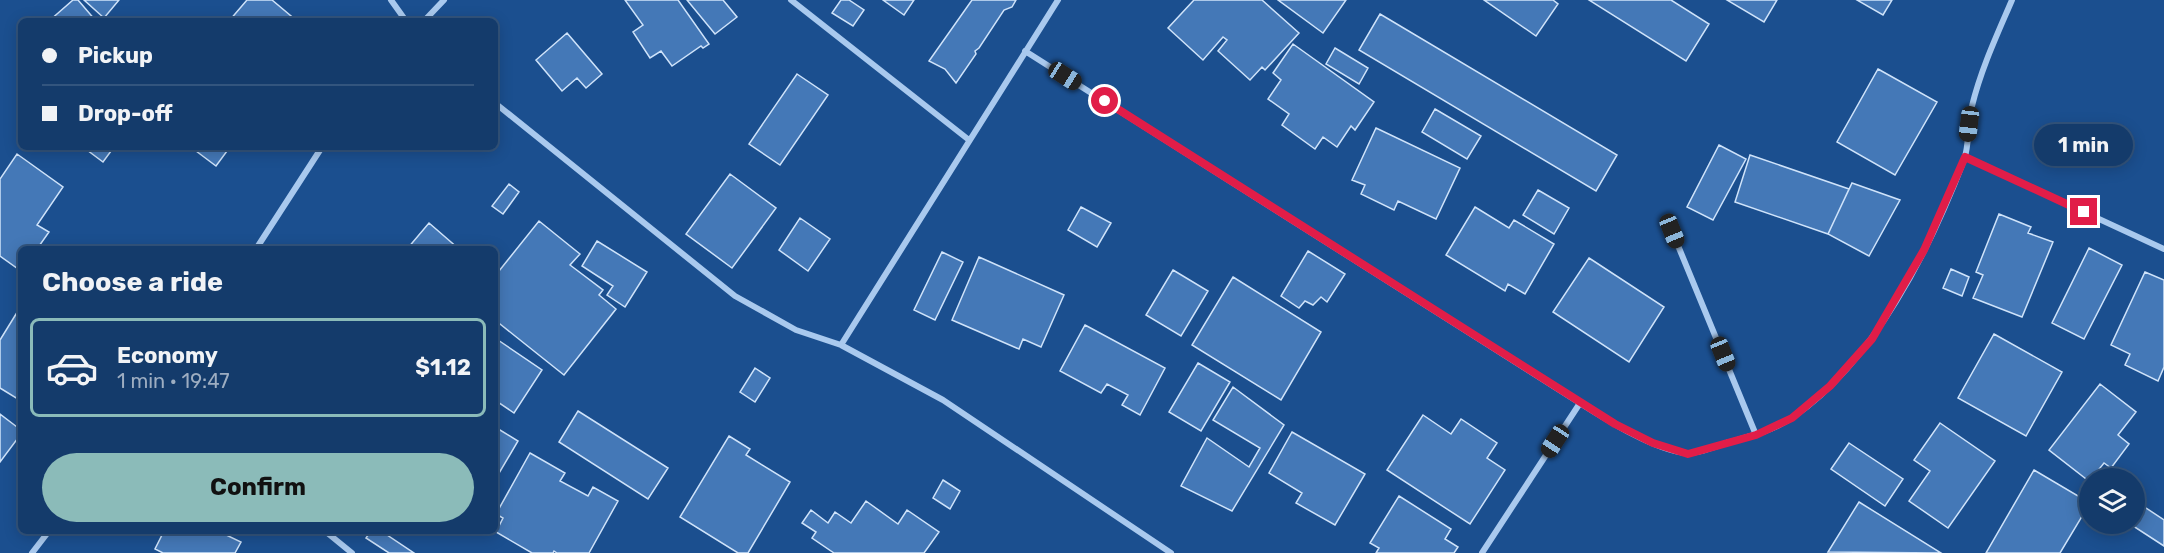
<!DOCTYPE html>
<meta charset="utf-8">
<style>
body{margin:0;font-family:Rubik,sans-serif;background:#1d4271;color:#f1f3f6;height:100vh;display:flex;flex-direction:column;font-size:22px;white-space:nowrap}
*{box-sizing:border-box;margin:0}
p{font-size:20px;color:#9dadc1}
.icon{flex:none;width:33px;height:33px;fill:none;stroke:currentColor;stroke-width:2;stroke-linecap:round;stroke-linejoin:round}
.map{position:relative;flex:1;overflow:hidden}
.side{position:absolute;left:18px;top:246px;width:480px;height:288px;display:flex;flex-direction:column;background:#143b6b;border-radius:9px;box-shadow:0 3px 15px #0003,0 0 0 2px #33557e}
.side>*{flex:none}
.guide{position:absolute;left:18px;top:18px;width:480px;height:132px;border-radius:9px;box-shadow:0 3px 15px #0003,0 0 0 2px #33557e;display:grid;align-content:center;height:132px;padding:0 24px;background:#143b6b}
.buttons{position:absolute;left:2079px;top:468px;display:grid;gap:12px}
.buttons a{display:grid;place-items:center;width:66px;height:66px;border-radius:50%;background:#143b6b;box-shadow:0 3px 15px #0003,0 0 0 2px #33557e;font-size:30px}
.end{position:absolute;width:27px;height:27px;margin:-14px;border:8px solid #e11d48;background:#fff;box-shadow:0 0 0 3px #fff}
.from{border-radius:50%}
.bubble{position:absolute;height:42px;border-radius:21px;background:#143b6b;box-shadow:0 3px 15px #0003,0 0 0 2px #33557e;font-size:20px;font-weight:700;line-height:42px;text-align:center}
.car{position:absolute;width:18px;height:36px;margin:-18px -9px;border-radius:8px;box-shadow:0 0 4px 2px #0007;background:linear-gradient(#222 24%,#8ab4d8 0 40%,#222 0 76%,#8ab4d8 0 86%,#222 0)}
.guide b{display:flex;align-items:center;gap:21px;height:57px;font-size:22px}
.guide b+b{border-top:2px solid #33557e}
.guide i{width:15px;height:15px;background:#f1f3f6}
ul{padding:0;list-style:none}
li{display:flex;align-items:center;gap:18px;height:99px;margin:0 12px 9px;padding:0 12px;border:3px solid transparent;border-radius:9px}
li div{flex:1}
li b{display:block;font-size:22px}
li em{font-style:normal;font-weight:700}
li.on{border-color:#8bbbb9}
li>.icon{width:54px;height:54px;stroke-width:1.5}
h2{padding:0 24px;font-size:27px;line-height:72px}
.primary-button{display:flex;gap:12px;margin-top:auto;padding:12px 24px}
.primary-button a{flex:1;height:69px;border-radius:36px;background:#8bbbb9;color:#111;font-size:24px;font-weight:700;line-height:69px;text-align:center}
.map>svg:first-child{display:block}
.building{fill:#4478b7;stroke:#cfe3fa;stroke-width:1.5}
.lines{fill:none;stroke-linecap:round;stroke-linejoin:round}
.minor{stroke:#a9c9ee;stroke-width:6}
.route{stroke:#e11d48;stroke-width:8}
</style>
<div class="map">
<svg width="2164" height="553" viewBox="0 0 2164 553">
<rect width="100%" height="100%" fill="#1b4f8f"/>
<!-- building -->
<path class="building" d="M73 0H78L96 21H49Z
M84 0H119L104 18Z
M247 0H272L297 21H229Z
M625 0H678L709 44 703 48 701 46 672 66 661 51 650 58 633 32 643 25Z
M687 0H723L737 17 715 34Z
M841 0H849L864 10 853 26 832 13Z
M883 0H914L904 15Z
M972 0H1016L1012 7 1004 10 979 48 975 51 976 54 956 83 945 69 929 61Z
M1194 0H1262L1299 33 1265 70 1262 67 1250 80 1218 51 1227 40 1223 37 1203 60 1168 28Z
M1278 0H1346L1323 33Z
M1484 0H1553L1558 4 1536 36Z
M1589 0H1671L1709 24 1686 61Z
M1727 0H1777L1764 22Z
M1857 0H1892L1883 15Z
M1380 14 1617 155 1596 191 1359 50Z
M567 33 602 74 586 88 577 78 562 91 536 60Z
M1293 44 1374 102 1355 130 1351 126 1337 147 1323 137 1315 149 1282 125 1289 114 1268 99 1281 80 1273 73Z
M1335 48 1368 68 1359 84 1326 64Z
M1878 69 1937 102 1895 175 1837 142Z
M797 74 828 95 780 165 749 144Z
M1435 109 1481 136 1467 159 1422 132Z
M1376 128 1460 168 1436 219 1398 201 1394 210 1361 194 1365 185 1352 180Z
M1719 145 1746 159 1713 220 1687 207Z
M83 147H114L103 162Z
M200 147H230L216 166 196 151Z
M17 154 63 187 37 225 49 232 37 249H21V271L0 256V179Z
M1750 155 1849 189 1828 234 1735 202Z
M730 174 776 208 732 268 686 234Z
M1852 183 1900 200 1869 256 1828 234Z
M509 184 519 192 503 214 492 206Z
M1538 190 1569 208 1554 234 1523 215Z
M1081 207 1111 223 1097 247 1068 230Z
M1475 207 1509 228 1514 220 1554 244 1525 294 1508 284 1505 291 1446 255Z
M1999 214 2031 227 2028 233 2053 242 2022 317 1973 298 1983 275 1976 272Z
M800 218 830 239 808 271 779 250Z
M539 221 580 254 570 265 603 290 599 295 616 309 564 375 495 320V276Z
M429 223 459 249H407Z
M597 241 647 272 625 307 607 295 613 286 582 266Z
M2089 248 2122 265 2084 339 2052 323Z
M1308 251 1345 274 1327 302 1321 297 1313 305 1305 301 1299 308 1281 296Z
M942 252 963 262 935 320 914 310Z
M979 257 1064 295 1041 347 1023 339 1019 349 952 320Z
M1589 258 1664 307 1629 362 1553 312Z
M1951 269 1969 277 1962 296 1943 288Z
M1173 270 1208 291 1181 336 1146 315Z
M2145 272 2164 280V367L2158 381 2125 365 2130 354 2111 345Z
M1233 277 1321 332 1281 400 1192 345Z
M21 306V401L0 388V340Z
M1085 325 1165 368 1140 415 1122 405 1128 395 1107 384 1101 393 1060 371Z
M1994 334 2062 372 2026 436 1958 398Z
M495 338 542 370 514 413 495 400Z
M1198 363 1230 382 1201 431 1169 412Z
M755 368 770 378 755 402 740 392Z
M2100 384 2136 412 2118 435 2129 444 2111 468 2104 463 2092 478H2090V482L2049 450Z
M1233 387 1284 425 1232 511 1181 486 1207 438 1249 467 1260 448 1213 420Z
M578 411 668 468 648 499 559 442Z
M0 414 21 430V434L0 462Z
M1423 415 1451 434 1461 419 1497 443 1487 458 1505 470 1470 524 1387 470Z
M1940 423 1995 461 1948 528 1909 501 1930 471 1914 460Z
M495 427 518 441 495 480Z
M1292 432 1365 474 1335 525 1296 503 1302 493 1269 473Z
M729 436 750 449 746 455 790 482 748 553H738L680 517Z
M1849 443 1903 479 1885 506 1831 469Z
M530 453 565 473 560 481 588 496 593 487 618 501 589 553H557L554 551 553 553H532L496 532 503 518 496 514Z
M2034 470 2090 503 2060 553H1986Z
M943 480 960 491 950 509 933 498Z
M1399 496 1451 529 1445 539 1458 547 1454 553H1376L1379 548 1370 543Z
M2134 500 2164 520V546L2130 524H2134Z
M866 501 898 524 907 510 939 532 924 553H834L812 538 816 532 802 523 811 510 828 523 835 512 851 523Z
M1859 502 1941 553 1828 552Z
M164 531H218L241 542 235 553H163L155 549Z
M371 531H381L414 553H389L366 538Z"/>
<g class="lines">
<!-- minor -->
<path class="minor" d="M391 0 406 21
M791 0 969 140
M424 21 444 0
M1025 51 1580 403C1607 420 1654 450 1686 453 1696 455 1719 445 1730 442 1751 436 1774 430 1793 417 1874 362 1930 249 1964 160 1970 143 1967 123 1972 106 1981 69 1997 35 2012 0
M495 103 735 296 796 330 841 345 943 400 1171 553
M1965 157 2164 249
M1672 231 1756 435
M256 249 322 147
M841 345 1058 0
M325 531 352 553
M32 553 49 531
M1482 553 1580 403"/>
</g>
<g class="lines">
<!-- route -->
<path class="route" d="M1105 101 1615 424 1653 443 1688 454 1756 435 1792 418 1830 386 1872 339 1924 250 1965 157 2084 212"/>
</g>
</svg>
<div class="buttons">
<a><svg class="icon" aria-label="layers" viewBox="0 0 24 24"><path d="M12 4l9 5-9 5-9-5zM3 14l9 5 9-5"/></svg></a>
</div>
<i class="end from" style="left:1105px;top:101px"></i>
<i class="end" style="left:2084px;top:212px"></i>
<div class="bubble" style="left:2034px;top:124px;width:99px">1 min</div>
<i class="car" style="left:1065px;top:76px;rotate:122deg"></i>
<i class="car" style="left:1969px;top:124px;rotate:187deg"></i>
<i class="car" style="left:1672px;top:231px;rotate:158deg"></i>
<i class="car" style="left:1723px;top:354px;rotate:158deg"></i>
<i class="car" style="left:1555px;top:441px;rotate:213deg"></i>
<div class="guide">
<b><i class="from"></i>Pickup</b>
<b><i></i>Drop-off</b>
</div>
<section class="side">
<h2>Choose a ride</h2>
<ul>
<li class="on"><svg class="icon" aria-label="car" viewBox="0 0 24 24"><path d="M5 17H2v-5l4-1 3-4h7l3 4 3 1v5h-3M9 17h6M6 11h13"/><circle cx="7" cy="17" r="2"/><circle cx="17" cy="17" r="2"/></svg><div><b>Economy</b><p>1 min · 19:47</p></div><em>$1.12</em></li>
</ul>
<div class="primary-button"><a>Confirm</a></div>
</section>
</div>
